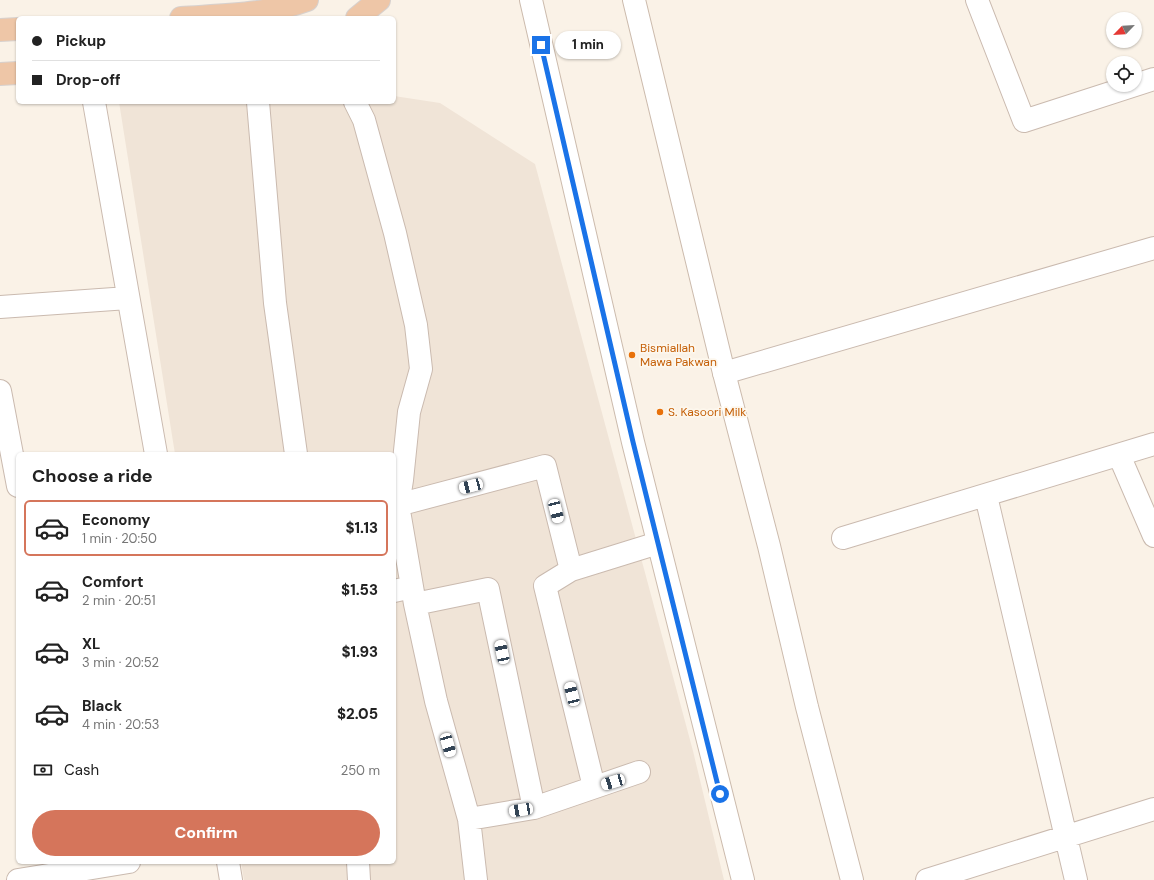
<!DOCTYPE html>
<meta charset="utf-8">
<style>
body{margin:0;font-family:"DM Sans",sans-serif;background:#f2f2f2;color:#222;height:100vh;display:flex;flex-direction:column;font-size:15px;white-space:nowrap}
*{box-sizing:border-box;margin:0}
p{font-size:13px;color:#767676}
.icon{flex:none;width:22px;height:22px;fill:none;stroke:currentColor;stroke-width:2;stroke-linecap:round;stroke-linejoin:round}
.map{position:relative;flex:1;overflow:hidden}
.drawer{position:absolute;left:16px;top:452px;width:380px;height:412px;display:flex;flex-direction:column;background:#fff;border-radius:6px;box-shadow:0 1px 3px #0004}
.drawer>*{flex:none}
.guide{position:absolute;left:16px;top:16px;width:380px;height:88px;border-radius:6px;box-shadow:0 1px 3px #0004;display:grid;align-content:center;height:88px;padding:0 16px;background:#fff}
.needle{width:26px;rotate:245deg}
.fabs{position:absolute;left:1106px;top:12px;display:grid;gap:8px}
.fabs a{display:grid;place-items:center;width:36px;height:36px;border-radius:50%;background:#fff;box-shadow:0 1px 3px #0004;font-size:20px}
.end{position:absolute;width:18px;height:18px;margin:-9px;border:5px solid #1a73e8;background:#fff;box-shadow:0 0 0 2px #fff}
.from{border-radius:50%}
.bubble{position:absolute;height:28px;border-radius:14px;background:#fff;box-shadow:0 1px 3px #0004;font-size:13px;font-weight:800;line-height:28px;text-align:center}
.car{position:absolute;width:12px;height:24px;margin:-12px -6px;border-radius:5px;box-shadow:0 0 3px 1px #0007;background:linear-gradient(#fff 24%,#345 0 40%,#fff 0 76%,#345 0 86%,#fff 0)}
.guide b{display:flex;align-items:center;gap:14px;height:38px;font-size:15px}
.guide b+b{border-top:1px solid #e0e0e0}
.guide i{width:10px;height:10px;background:#222}
ul{padding:0;list-style:none}
li{display:flex;align-items:center;gap:12px;height:56px;margin:0 8px 6px;padding:0 8px;border:2px solid transparent;border-radius:6px}
li div{flex:1}
li b{display:block;font-size:15px}
li em{font-style:normal;font-weight:800}
li.on{border-color:#d5755b}
li>.icon{width:36px;height:36px;stroke-width:1.5}
h2{padding:0 16px;font-size:18px;line-height:48px}
.pay{display:flex;align-items:center;gap:10px;height:44px;padding:0 16px;font-size:15px}
.pay p{margin-inline-start:auto}
.primary-button{display:flex;gap:8px;margin-top:auto;padding:8px 16px}
.primary-button a{flex:1;height:46px;border-radius:24px;background:#d5755b;color:#fff;font-size:16px;font-weight:800;line-height:46px;text-align:center}
.map>svg:first-child{display:block}
.residential{fill:#f0e4d7}
.lines{fill:none;stroke-linecap:round;stroke-linejoin:round}
.minor-casing{stroke:#cabaaf;stroke-width:24}
.secondary-casing{stroke:#ccbbad;stroke-width:24}
.trunk-casing{stroke:#d7d1ce;stroke-width:24}
.minor{stroke:#fff;stroke-width:22}
.secondary{stroke:#fff;stroke-width:22}
.trunk{stroke:#eec6a7;stroke-width:22}
.route{stroke:#1a73e8;stroke-width:5}
.food-dot{fill:#e8710a;stroke:#fdf7ed;stroke-width:1.5}
.labels{text-anchor:middle;dominant-baseline:central;stroke-width:3.5;stroke-linejoin:round;paint-order:stroke}
.food-label{font-size:12px;fill:#c56008;stroke:#fdf7ed;text-anchor:start}
</style>
<div class="map">
<svg width="1154" height="880" viewBox="0 0 1154 880">
<rect width="100%" height="100%" fill="#faf2e7"/>
<!-- residential -->
<path class="residential" d="M394 96 440 103 535 164 693 751 724 880H244L241 862H394V454H175L119 102H394Z"/>
<g class="lines">
<defs>
<path id="minor" d="M977 0 1024 121 1154 79
M94 102 156 454
M258 102 275 303 296 454
M355 102 364 120 395 233 416 325 421 369 409 412 402 480 398 505 415 604 436 701 469 819 476 880
M0 307 128 298
M724 373 1154 248
M0 391 18 486
M1119 455 1154 536
M986 496 1076 880
M394 506 545 466 571 570 545 586 594 787
M843 538 1154 444
M571 570 658 543
M394 591 412 587
M415 604 488 589 534 808
M469 819 534 808 639 772
M228 862 231 880
M358 862 359 880
M18 880 129 862
M927 880 1154 809"/>
<path id="secondary" d="M531 0 633 442 743 880
M634 0 724 373 769 546 807 707 852 880"/>
<path id="trunk" d="M181 18C223 15 267 15 307 0
M357 18 379 0
M0 30 18 29
M0 74 18 73"/>
</defs>
<!-- minor casing -->
<use href="#minor" class="minor-casing"/>
<!-- secondary casing -->
<use href="#secondary" class="secondary-casing"/>
<!-- trunk casing -->
<use href="#trunk" class="trunk-casing"/>
<!-- minor -->
<use href="#minor" class="minor"/>
<!-- secondary -->
<use href="#secondary" class="secondary"/>
<!-- trunk -->
<use href="#trunk" class="trunk"/>
</g>
<g class="lines">
<!-- route -->
<path class="route" d="M541 45 633 442 720 794"/>
</g>
<!-- markers -->
<g class="food-dot">
<circle cx="632" cy="355" r="4"/>
<circle cx="660" cy="412" r="4"/>
</g>
<g class="labels">
<!-- food labels -->
<g class="food-label">
<text x="640" y="348">Bismiallah<tspan x="640" dy="14">Mawa Pakwan</tspan></text>
<text x="668" y="412">S. Kasoori Milk</text>
</g>
</g>
</svg>
<div class="fabs">
<a><svg class="needle" viewBox="-14 -14 28 28"><path d="M0-13l5 13h-10z" fill="#e53935"/><path d="M0 13l5-13h-10z" fill="#767676"/></svg></a>
<a><svg class="icon" aria-label="locate" viewBox="0 0 24 24"><circle cx="12" cy="12" r="6"/><path d="M12 2v4M12 18v4M2 12h4M18 12h4"/></svg></a>
</div>
<i class="end from" style="left:720px;top:794px"></i>
<i class="end" style="left:541px;top:45px"></i>
<div class="bubble" style="left:555px;top:31px;width:66px">1 min</div>
<i class="car" style="left:471px;top:486px;rotate:255deg"></i>
<i class="car" style="left:556px;top:511px;rotate:166deg"></i>
<i class="car" style="left:502px;top:652px;rotate:348deg"></i>
<i class="car" style="left:572px;top:694px;rotate:346deg"></i>
<i class="car" style="left:448px;top:745px;rotate:164deg"></i>
<i class="car" style="left:613px;top:782px;rotate:253deg"></i>
<i class="car" style="left:521px;top:810px;rotate:260deg"></i>
<div class="guide">
<b><i class="from"></i>Pickup</b>
<b><i></i>Drop-off</b>
</div>
<section class="drawer">
<h2>Choose a ride</h2>
<ul>
<li class="on"><svg class="icon" aria-label="car" viewBox="0 0 24 24"><path d="M5 17H2v-5l4-1 3-4h7l3 4 3 1v5h-3M9 17h6M6 11h13"/><circle cx="7" cy="17" r="2"/><circle cx="17" cy="17" r="2"/></svg><div><b>Economy</b><p>1 min · 20:50</p></div><em>$1.13</em></li>
<li><svg class="icon" aria-label="car" viewBox="0 0 24 24"><path d="M5 17H2v-5l4-1 3-4h7l3 4 3 1v5h-3M9 17h6M6 11h13"/><circle cx="7" cy="17" r="2"/><circle cx="17" cy="17" r="2"/></svg><div><b>Comfort</b><p>2 min · 20:51</p></div><em>$1.53</em></li>
<li><svg class="icon" aria-label="car" viewBox="0 0 24 24"><path d="M5 17H2v-5l4-1 3-4h7l3 4 3 1v5h-3M9 17h6M6 11h13"/><circle cx="7" cy="17" r="2"/><circle cx="17" cy="17" r="2"/></svg><div><b>XL</b><p>3 min · 20:52</p></div><em>$1.93</em></li>
<li><svg class="icon" aria-label="car" viewBox="0 0 24 24"><path d="M5 17H2v-5l4-1 3-4h7l3 4 3 1v5h-3M9 17h6M6 11h13"/><circle cx="7" cy="17" r="2"/><circle cx="17" cy="17" r="2"/></svg><div><b>Black</b><p>4 min · 20:53</p></div><em>$2.05</em></li>
</ul>
<div class="pay"><svg class="icon" aria-label="cash" viewBox="0 0 24 24"><path d="M3 7h18v10H3z"/><circle cx="12" cy="12" r="2"/></svg>Cash<p>250 m</p></div>
<div class="primary-button"><a>Confirm</a></div>
</section>
</div>
